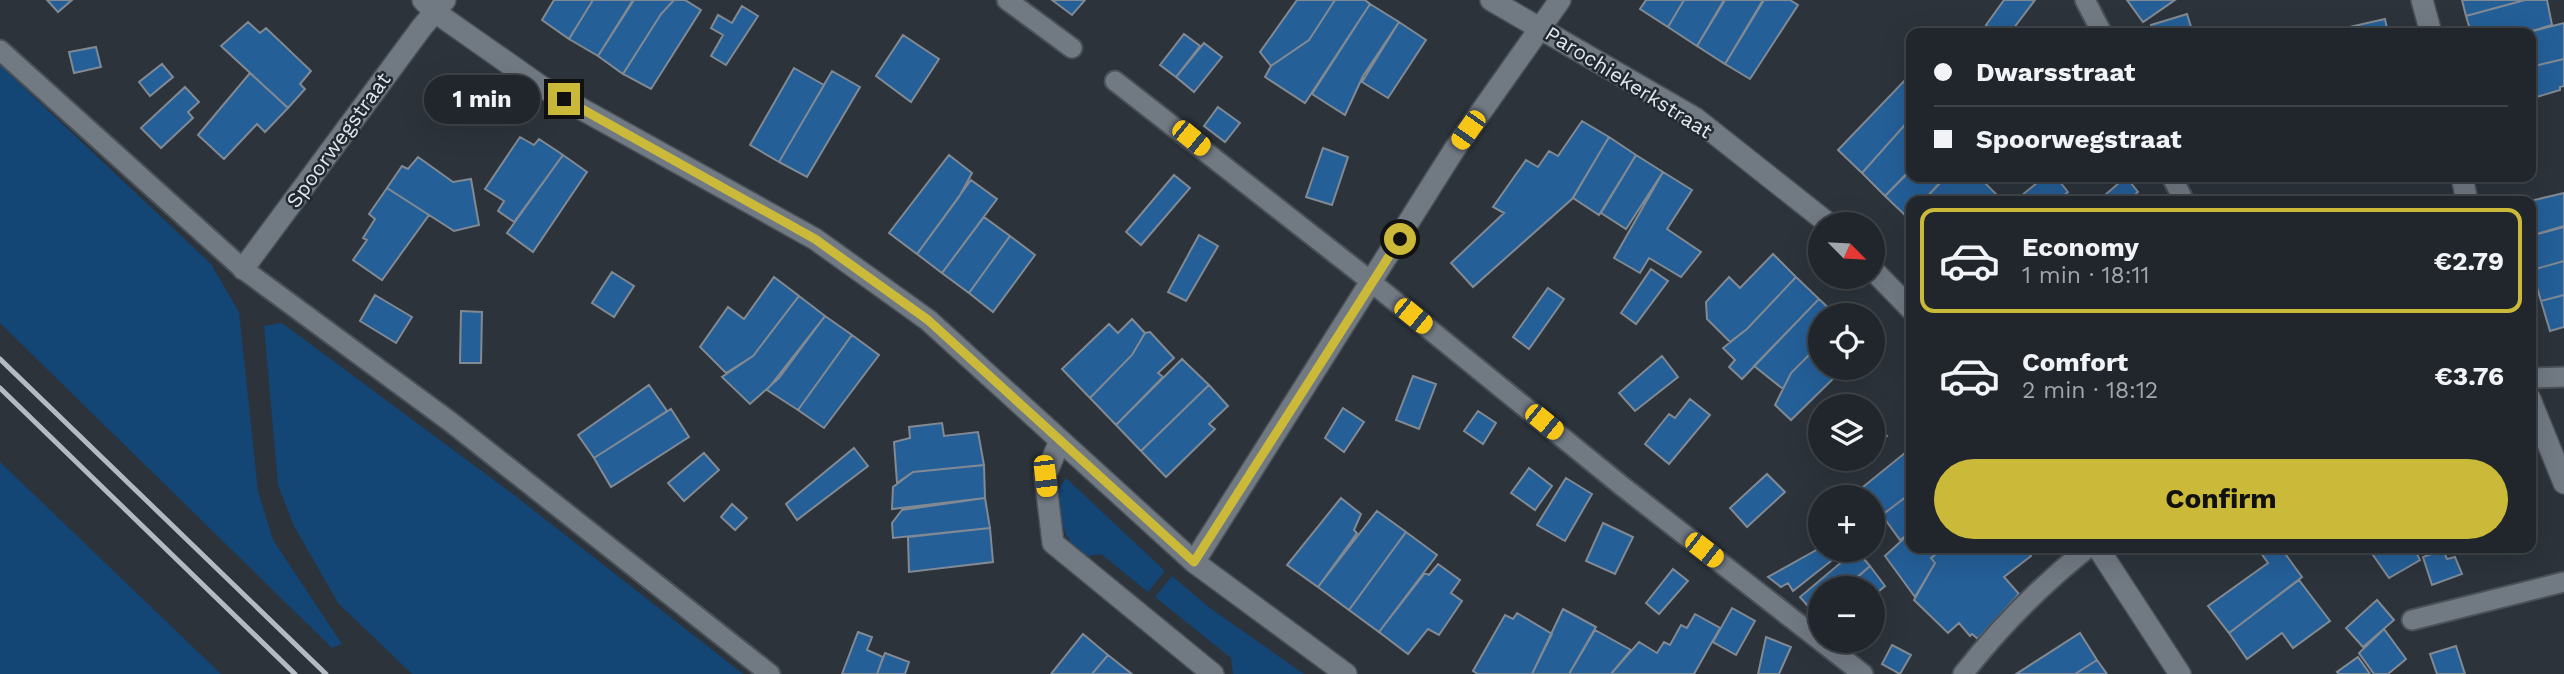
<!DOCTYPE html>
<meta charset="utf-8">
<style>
body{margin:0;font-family:"Work Sans",sans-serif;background:#292e34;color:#f1f3f6;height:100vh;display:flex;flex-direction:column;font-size:26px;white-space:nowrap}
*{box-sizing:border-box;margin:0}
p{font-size:23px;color:#a2a5a9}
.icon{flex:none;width:38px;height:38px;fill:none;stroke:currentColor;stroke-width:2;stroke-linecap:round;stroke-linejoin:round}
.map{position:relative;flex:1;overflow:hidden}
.panel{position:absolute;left:1906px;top:196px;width:630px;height:357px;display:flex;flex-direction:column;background:#21262c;border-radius:14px;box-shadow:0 7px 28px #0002,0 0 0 2px #3e4348}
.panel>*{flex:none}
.guide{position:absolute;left:1906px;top:28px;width:630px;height:154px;border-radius:14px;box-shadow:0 7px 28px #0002,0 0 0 2px #3e4348;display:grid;align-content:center;height:154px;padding:0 28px;background:#21262c}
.needle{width:46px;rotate:114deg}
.tools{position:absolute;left:1808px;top:212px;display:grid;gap:14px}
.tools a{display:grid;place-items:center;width:77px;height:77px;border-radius:50%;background:#21262c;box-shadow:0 7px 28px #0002,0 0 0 2px #3e4348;font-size:35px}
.end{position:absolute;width:32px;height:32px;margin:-16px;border:9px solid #cbb939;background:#111;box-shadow:0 0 0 4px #111}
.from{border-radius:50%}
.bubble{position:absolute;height:49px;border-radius:24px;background:#21262c;box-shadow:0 7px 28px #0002,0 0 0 2px #3e4348;font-size:23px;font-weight:700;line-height:49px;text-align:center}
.car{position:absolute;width:21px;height:42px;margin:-21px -10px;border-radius:9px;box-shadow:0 0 5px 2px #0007;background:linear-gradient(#f5c518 24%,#345 0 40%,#f5c518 0 76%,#345 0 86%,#f5c518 0)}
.guide b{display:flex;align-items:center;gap:24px;height:66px;font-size:26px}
.guide b+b{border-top:2px solid #3e4348}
.guide i{width:18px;height:18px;background:#f1f3f6}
ul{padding:12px 0 0;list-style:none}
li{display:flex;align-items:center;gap:21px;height:105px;margin:0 14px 10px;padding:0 14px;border:4px solid transparent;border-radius:14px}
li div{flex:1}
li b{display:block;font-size:26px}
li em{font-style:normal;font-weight:700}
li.active{border-color:#cbb939}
li>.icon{width:63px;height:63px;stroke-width:1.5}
.primary-button{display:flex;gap:14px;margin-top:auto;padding:14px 28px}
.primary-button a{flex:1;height:80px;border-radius:42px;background:#cbb939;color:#111;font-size:28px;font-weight:700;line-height:80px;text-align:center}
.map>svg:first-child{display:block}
.green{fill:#134575}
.building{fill:#245f98;stroke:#818993;stroke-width:2}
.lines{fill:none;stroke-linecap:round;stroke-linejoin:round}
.lane-casing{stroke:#495056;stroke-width:23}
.street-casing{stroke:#495056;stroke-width:24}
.lane{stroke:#717983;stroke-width:19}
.street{stroke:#717983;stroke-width:21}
.rail{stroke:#b5bac0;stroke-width:5}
.route{stroke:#cbb939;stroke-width:9}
.labels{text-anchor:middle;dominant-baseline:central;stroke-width:5;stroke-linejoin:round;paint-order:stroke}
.street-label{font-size:21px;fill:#e1e6eb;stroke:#222931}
</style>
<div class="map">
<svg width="2564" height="674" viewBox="0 0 2564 674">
<rect width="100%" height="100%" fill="#2c333b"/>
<!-- green -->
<path class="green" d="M0 65 211 264 239 312 258 491 273 540 342 644 332 648 0 323Z
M282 323 518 498 743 674H412L338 603 294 526 278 485 264 326Z
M0 462 221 674H0Z
M1066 478 1165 571 1148 592 1101 554 1083 557C1061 533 1060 522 1058 490Z
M1172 576 1210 608 1304 674H1233L1231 658 1155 597Z"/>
<!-- building -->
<path class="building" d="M47 0H72L58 12Z
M554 0H593L569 39 542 20Z
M593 0H633L598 56 569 39Z
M634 0H674L661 14 623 74 598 56Z
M674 0H685L701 10 651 89 623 74 661 14Z
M1052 0H1085L1072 15Z
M1297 0H1335L1309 40 1271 66 1260 52Z
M1335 0H1365L1370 4 1305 103 1265 77 1271 66 1309 40Z
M1646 0H1684L1668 27 1640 9Z
M1684 0H1724L1697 46 1668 27Z
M1725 0H1763L1725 64 1697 46Z
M1764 0H1790L1798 5 1750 79 1725 64Z
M2004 0H2035L2010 33H1996L1986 25Z
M2127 0H2175L2143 22Z
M2462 0H2525L2466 16Z
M2525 0H2547L2552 25 2525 33H2471L2466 16Z
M1370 4 1399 22 1363 76 1345 115 1312 94Z
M742 6 758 16 726 65 711 56 723 35 711 28 718 15 732 23Z
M2187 14 2193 33H2154L2151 25Z
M2385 19 2388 33H2323Z
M248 22 260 33 266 28 311 71 300 84 305 89 288 108 221 46Z
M1399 22 1426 40 1388 98 1362 82Z
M2564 23V59L2530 67V33H2525Z
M1184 34 1200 46 1176 77 1160 65Z
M903 35 939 59 911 102 876 76Z
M1204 43 1222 57 1194 92 1176 77Z
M96 47 101 67 74 73 69 52Z
M2564 59V86L2560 87V90L2530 99V67Z
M162 64 173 77 150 96 139 82Z
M794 68 824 85 779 162 750 145Z
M832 71 860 87 807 177 779 162Z
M250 73 288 108 265 132 257 124 224 159 198 135Z
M1907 78 1911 81V118L1862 173 1838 150Z
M185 87 199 102 188 112 193 118 161 148 141 128Z
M1218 107 1240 123 1225 142 1204 126Z
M1911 118V169L1885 196 1862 173Z
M1582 121 1609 137 1572 199 1473 287 1451 263 1504 213 1493 207 1526 160 1538 167 1549 151 1558 156Z
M520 137 534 145 539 139 563 155 514 222 498 211 504 201 485 189Z
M1609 137 1636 155 1599 215 1573 198Z
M1323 148 1348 157 1332 205 1306 197Z
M563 155 587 172 533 252 507 233Z
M949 155 972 173 959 197 917 254 889 233Z
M1636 155 1663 172 1626 229 1601 213Z
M418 157 453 182 471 179 479 225 454 231 387 188 402 166 408 169Z
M1911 170V177H1946L1923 201H1911L1908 218 1885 196Z
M1663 172 1692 190 1667 229 1701 252 1681 277 1649 258 1640 273 1614 258Z
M1174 175 1190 188 1141 245 1126 232Z
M1945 177H1979L1997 195 1992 201H1923Z
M2044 177H2056L2068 192 2057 201H2015Z
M2126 177 2138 192 2128 201H2098Z
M971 180 997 199 942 273 917 254Z
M387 188 429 215 382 280 353 260 367 240 363 238 375 219 369 214Z
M2564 193V226L2530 236V201Z
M984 217 1010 236 969 293 942 273Z
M2564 227V261L2532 270 2530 236Z
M1199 235 1218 246 1186 301 1168 292Z
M1010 236 1035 255 993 312 969 293Z
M1773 254 1796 277 1747 329 1730 342 1707 319 1706 302 1729 277 1740 288Z
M2564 261V295L2541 301 2532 270Z
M1651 269 1668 281 1636 324 1621 313Z
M612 272 634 286 614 317 592 303Z
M774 277 799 296 753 356 726 373 700 347 728 307 744 319Z
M1796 277 1819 299 1742 379 1729 367 1735 360 1723 348 1747 329Z
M1548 288 1564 299 1529 349 1513 337Z
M375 295 412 317 396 343 360 321Z
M2564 295V327L2550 331 2541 301Z
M799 296 825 316 779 378 750 404 722 377 753 356Z
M1819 299 1836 315H1820V344L1791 373 1783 389 1754 366Z
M461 311 482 312 481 363H460Z
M825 316 852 335 798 410 767 390Z
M1132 319 1145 333 1132 355 1090 398 1062 369 1109 324 1118 333Z
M1150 332 1174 358 1158 373 1163 377 1116 425 1090 398 1132 355 1145 333Z
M852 335 879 355 824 428 798 410Z
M1820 344V368H1844L1791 420 1775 405 1791 373Z
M1662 356 1678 377 1635 411 1619 393Z
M1182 359 1209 385 1141 451 1116 425Z
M1413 376 1436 384 1419 429 1396 420Z
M649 385 667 411 594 458 578 435Z
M1209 385 1228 406 1209 424 1215 429 1166 477 1141 451Z
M1690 399 1710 415 1669 464 1645 444 1669 414 1675 418Z
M1343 408 1364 422 1344 452 1325 438Z
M671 409 689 437 611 487 594 458Z
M1478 411 1496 423 1483 444 1464 431Z
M1874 421 1887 436 1872 449V422Z
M942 423 944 436 978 432 984 465 913 472 897 483 894 442 910 438 909 427Z
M854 448 868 466 797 520 786 504Z
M1911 448V493L1882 515 1863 487Z
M704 453 719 470 684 501 668 483Z
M984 465 985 498 892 509 893 487 913 472Z
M1529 468 1552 486 1535 510 1511 493Z
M1767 474 1785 492 1747 527 1730 508Z
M1566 478 1592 494 1565 541 1537 525Z
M1911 493V532L1900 540 1882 515Z
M985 498 990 528 893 538 892 523 902 510Z
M1341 498 1361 514 1354 530 1357 533 1318 587 1287 565Z
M732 504 747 518 735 530 721 517Z
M1377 511 1406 532 1349 610 1318 587Z
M1603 523 1633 537 1615 574 1586 561Z
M990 528 993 562 909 572 908 537Z
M1406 532 1437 555 1379 632 1349 610Z
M1911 532V548H1944L1931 558 1935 563 1915 597 1885 556Z
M1820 548 1831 550 1836 557 1793 591 1788 583 1781 587 1768 577Z
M1944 548H2025L2031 556 2004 577 2019 594 1978 639 1972 634 1970 636 1959 623 1948 633 1914 600 1935 563 1931 558Z
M2269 548H2281L2302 577 2229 633 2208 606 2268 563 2261 553Z
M2368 548H2414L2420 560 2389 578Z
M1856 550 1870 566 1844 588H1820V608L1814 613 1800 597Z
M2443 550 2447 559 2455 557 2462 574 2432 585 2423 557Z
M1438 564 1460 580 1451 593 1462 601 1439 635 1428 629 1408 654 1379 632 1425 573 1429 575Z
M1870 566 1885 586 1872 597V588H1846Z
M1673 569 1688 581 1659 614 1646 603Z
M2299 580 2330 621 2293 648 2282 633 2247 659 2229 633Z
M2377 600 2394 620 2363 647 2346 628Z
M1732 608 1755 621 1736 655 1713 642Z
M1563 609 1596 627 1569 674H1532Z
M1517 613 1552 634 1532 674H1478L1473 671 1505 615 1513 619Z
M1695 614 1720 628 1694 674H1611L1639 642 1657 653 1664 642 1670 645 1681 625 1687 628Z
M2384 629 2406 659 2388 674H2374L2359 653Z
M1595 630 1631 650 1611 674H1569Z
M858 632 872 637 867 650 883 657 877 674H842Z
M2080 633 2097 660 2075 674H2016Z
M1083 634 1108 655 1092 674H1051Z
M1766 637 1791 647 1779 674H1758Z
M1892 645 1911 655 1900 674 1882 664Z
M2456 646 2465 674H2437L2430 654Z
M885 653 909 662 905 674H877Z
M1108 655 1132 674H1092Z
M2358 657 2370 674H2339L2337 672Z
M2097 660 2107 674H2075Z"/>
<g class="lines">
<defs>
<path id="lane" d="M1007 0 1072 48
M2085 0 2102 33
M0 50 243 269 452 423 770 674
M1115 81 1359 272 1622 486 1863 674
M2172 177 2184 201
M2530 378 2564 377
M2412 620 2564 582
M1963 674C2000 627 2041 585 2088 548"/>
<path id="street" d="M423 0 435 12 542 87 815 239 928 320 1194 562 1346 674
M1491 0 1695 118 1829 224
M2422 0 2431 33
M2462 177 2467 201
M243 269 422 27 445 0
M1872 269 1911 309
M2530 399 2564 483
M1060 441 1045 476 1053 543 1213 674
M2098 548 2180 674
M1194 562 1454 150 1560 0"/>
</defs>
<!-- lane casing -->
<use href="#lane" class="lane-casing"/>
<!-- street casing -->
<use href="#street" class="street-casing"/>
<!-- lane -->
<use href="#lane" class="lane"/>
<!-- street -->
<use href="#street" class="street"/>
<!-- rail -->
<path class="rail" d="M0 359 326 674
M0 388 295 674"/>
</g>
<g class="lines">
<!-- route -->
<path class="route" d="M564 99 815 239 928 320 1194 562 1400 239"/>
</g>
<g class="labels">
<!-- street labels -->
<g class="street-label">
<text transform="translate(1629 82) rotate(32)">Parochiekerkstraat</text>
<text transform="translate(338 140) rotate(-54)">Spoorwegstraat</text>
</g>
</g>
</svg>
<div class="tools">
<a><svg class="needle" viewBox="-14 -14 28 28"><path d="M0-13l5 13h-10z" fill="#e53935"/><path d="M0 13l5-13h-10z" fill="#a2a5a9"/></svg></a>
<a><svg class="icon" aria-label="locate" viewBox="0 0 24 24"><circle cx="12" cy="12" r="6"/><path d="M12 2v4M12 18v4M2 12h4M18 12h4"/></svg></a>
<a><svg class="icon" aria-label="layers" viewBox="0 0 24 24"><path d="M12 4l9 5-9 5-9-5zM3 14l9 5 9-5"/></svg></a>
<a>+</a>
<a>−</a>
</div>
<i class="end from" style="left:1400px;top:239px"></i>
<i class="end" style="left:564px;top:99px"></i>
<div class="bubble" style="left:424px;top:75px;width:116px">1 min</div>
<i class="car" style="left:1468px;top:130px;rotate:215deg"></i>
<i class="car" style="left:1191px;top:138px;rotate:129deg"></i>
<i class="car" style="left:1413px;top:316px;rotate:129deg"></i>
<i class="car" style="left:1544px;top:422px;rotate:129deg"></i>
<i class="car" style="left:1045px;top:476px;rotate:173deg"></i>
<i class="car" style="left:1704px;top:550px;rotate:128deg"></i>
<div class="guide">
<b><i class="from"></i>Dwarsstraat</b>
<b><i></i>Spoorwegstraat</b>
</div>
<section class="panel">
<ul>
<li class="active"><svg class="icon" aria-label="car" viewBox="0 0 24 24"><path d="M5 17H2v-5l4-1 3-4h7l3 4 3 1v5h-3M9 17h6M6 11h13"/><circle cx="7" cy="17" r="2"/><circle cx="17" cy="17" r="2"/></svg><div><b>Economy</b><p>1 min · 18:11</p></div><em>€2.79</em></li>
<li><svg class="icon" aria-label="car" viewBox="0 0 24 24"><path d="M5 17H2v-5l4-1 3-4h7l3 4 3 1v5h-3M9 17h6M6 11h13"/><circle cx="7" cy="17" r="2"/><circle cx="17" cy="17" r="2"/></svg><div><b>Comfort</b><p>2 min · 18:12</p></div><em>€3.76</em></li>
</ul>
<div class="primary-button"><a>Confirm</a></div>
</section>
</div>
